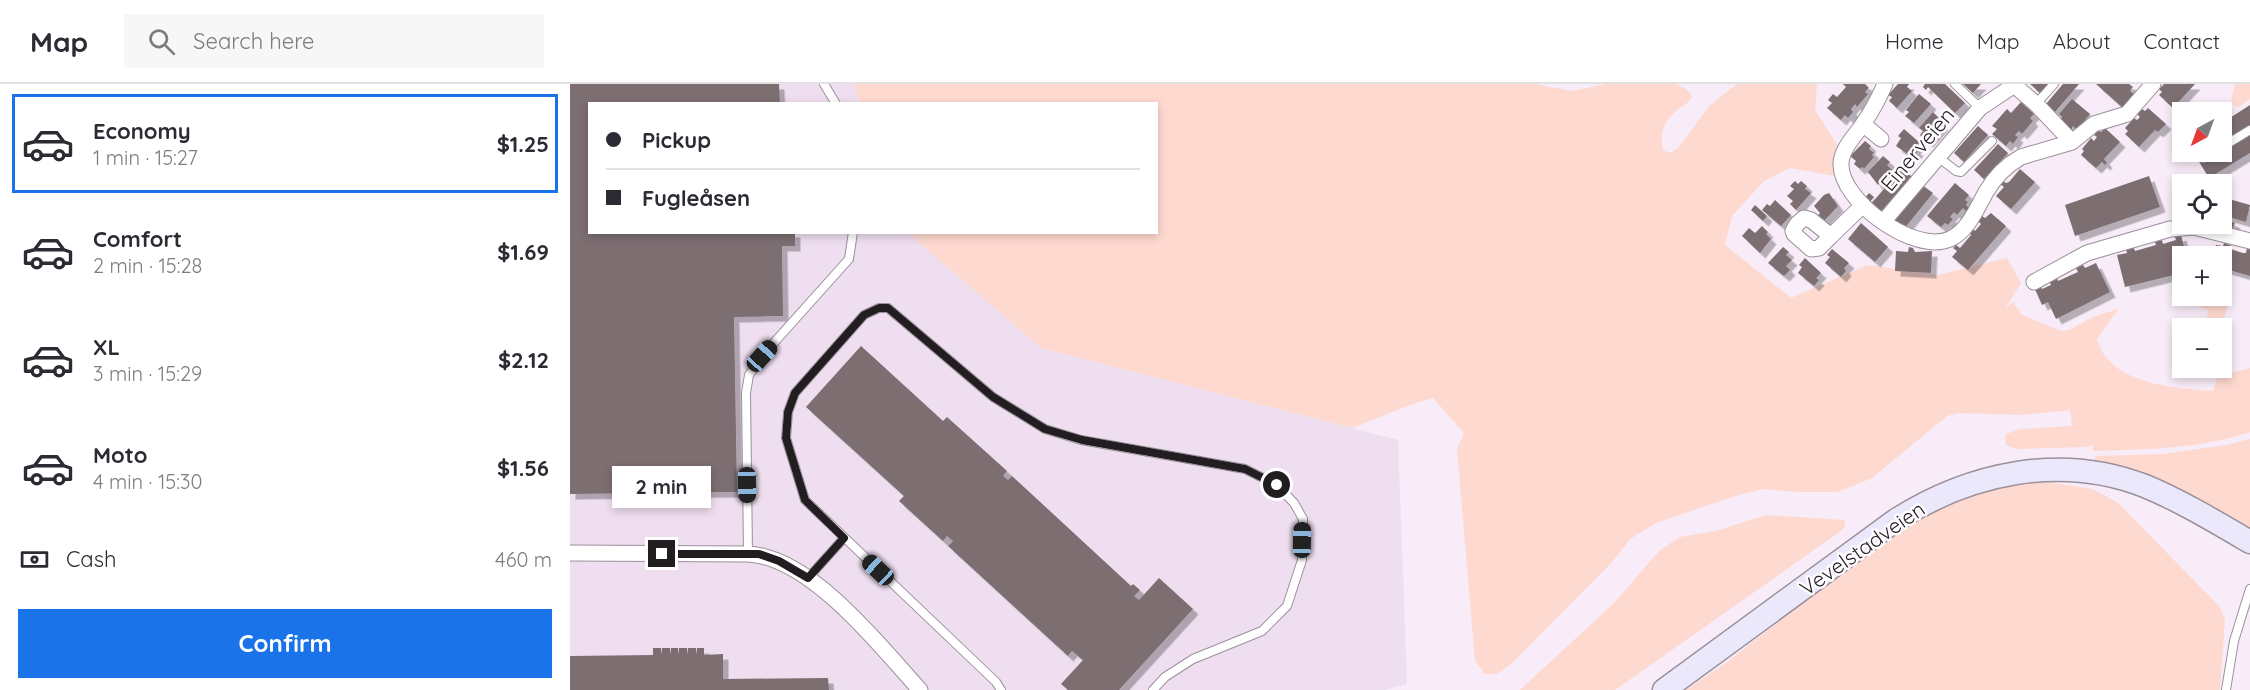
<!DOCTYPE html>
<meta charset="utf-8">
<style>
body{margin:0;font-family:Quicksand,sans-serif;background:#f7f7f7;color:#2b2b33;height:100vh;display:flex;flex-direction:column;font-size:22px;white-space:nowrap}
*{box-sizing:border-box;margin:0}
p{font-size:20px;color:#7c7c81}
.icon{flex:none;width:33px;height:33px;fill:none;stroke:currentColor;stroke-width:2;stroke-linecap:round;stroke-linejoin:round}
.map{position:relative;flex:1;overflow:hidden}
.side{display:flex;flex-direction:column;background:#fff;width:570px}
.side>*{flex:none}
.banner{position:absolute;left:18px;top:18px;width:570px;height:132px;border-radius:0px;box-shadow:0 3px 9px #0003;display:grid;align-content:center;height:132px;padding:0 18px;background:#fff}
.needle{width:39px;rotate:221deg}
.fabs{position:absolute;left:1602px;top:18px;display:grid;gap:12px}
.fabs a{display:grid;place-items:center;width:60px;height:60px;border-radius:0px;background:#fff;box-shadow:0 3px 9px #0003;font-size:30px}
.end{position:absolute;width:27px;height:27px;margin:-14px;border:8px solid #211d21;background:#fff;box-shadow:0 0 0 3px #fff}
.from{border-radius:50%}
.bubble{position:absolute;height:42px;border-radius:0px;background:#fff;box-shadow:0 3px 9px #0003;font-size:20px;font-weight:800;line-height:42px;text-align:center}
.car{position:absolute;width:18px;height:36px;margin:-18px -9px;border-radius:8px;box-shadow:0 0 4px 2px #0007;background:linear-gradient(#222 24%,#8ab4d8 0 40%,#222 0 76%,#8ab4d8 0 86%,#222 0)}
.banner b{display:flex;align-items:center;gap:21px;height:57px;font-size:22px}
.banner b+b{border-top:2px solid #e1e1e2}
.banner i{width:15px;height:15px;background:#2b2b33}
ul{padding:10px 0 0;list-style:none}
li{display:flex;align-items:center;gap:18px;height:99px;margin:0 12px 9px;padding:0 6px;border:3px solid transparent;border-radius:0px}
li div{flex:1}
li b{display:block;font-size:22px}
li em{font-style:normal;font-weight:800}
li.selected{border-color:#1a73e8}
li>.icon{width:54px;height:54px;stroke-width:1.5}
.pay{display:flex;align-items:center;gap:15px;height:66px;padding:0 18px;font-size:22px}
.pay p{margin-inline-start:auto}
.action{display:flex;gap:12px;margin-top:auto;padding:12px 18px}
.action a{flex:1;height:69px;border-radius:0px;background:#1a73e8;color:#fff;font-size:24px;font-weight:800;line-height:69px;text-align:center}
header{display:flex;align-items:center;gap:36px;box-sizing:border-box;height:84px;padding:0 30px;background:#fff;border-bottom:2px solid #e1e1e2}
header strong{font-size:28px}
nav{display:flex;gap:33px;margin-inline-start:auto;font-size:21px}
.search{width:420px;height:54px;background:#f7f7f7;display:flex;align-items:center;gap:15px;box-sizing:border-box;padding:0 21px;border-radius:0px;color:#7c7c81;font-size:22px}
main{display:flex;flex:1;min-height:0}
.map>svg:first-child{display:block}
.built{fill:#efdeef}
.green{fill:#fed9d0}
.building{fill:#7d6e72;filter:url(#shadow)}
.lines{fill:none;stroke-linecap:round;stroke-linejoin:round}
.lane-casing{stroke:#9a909a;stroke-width:10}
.street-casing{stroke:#9a909a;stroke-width:17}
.secondary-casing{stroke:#9a909a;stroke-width:25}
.lane{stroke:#fff;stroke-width:8}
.street{stroke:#fff;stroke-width:15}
.secondary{stroke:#ebe8fc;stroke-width:22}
.route{stroke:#211d21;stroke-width:8}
.labels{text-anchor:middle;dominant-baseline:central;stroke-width:5;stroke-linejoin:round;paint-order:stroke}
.street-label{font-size:21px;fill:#211d21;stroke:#fefcfe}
</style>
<header>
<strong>Map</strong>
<div class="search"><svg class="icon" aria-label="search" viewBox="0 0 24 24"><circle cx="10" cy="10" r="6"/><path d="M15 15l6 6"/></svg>Search here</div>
<nav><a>Home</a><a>Map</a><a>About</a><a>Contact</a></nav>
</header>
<main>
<section class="side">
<ul>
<li class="selected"><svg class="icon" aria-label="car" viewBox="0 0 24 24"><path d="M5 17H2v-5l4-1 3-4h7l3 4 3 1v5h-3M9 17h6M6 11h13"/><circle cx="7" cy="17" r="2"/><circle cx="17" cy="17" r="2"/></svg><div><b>Economy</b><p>1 min · 15:27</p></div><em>$1.25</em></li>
<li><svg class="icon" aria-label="car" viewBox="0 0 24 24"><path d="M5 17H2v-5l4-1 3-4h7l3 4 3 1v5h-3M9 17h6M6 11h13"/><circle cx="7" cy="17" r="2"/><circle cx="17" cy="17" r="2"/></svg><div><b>Comfort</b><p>2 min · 15:28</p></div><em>$1.69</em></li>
<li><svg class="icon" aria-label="car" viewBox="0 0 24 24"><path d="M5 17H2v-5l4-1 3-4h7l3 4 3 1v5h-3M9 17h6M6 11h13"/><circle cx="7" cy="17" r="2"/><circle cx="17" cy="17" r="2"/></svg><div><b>XL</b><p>3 min · 15:29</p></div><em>$2.12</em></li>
<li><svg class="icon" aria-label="car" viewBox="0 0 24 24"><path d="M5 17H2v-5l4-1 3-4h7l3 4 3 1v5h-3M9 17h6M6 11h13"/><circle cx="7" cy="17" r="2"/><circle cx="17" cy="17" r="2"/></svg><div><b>Moto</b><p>4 min · 15:30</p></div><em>$1.56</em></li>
</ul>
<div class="pay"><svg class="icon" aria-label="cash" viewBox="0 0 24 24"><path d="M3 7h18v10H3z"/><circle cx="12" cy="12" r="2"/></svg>Cash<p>460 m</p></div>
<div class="action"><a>Confirm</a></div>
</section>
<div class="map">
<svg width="1680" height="606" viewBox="0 0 1680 606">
<defs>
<filter id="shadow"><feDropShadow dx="5.5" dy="5.5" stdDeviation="0" flood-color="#0004"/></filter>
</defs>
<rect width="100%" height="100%" fill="#f7ecf7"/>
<!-- built -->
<path class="built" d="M0 0H284L290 19 20 20V148L338 149 471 264 828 356 837 600 814 606H0Z"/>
<!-- green -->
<path class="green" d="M284 0H965L1002 7 1036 0H1106L1116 5 1122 12C1119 20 1114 20 1107 26 1094 37 1089 49 1093 66L1100 69 1109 63 1139 22 1167 0H1247L1245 26 1268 62 1265 92 1220 84 1194 97 1162 132 1155 161 1221 214 1298 181 1368 191 1437 174 1451 199 1435 225 1443 218 1452 231 1491 247 1499 246 1523 233 1548 225 1527 255C1539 300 1603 304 1642 307L1644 305 1648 288 1661 289 1680 284V348C1637 364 1569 366 1523 367V361L1516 363 1446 365 1436 361 1435 356 1436 350 1450 345 1502 342 1500 326 1453 331 1389 329 1377 332 1302 394 1268 408H1229L1193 405 1165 412 1086 439 1060 455 1043 477 942 579 927 590H915L905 577 887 365 894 349 863 314C835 321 809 334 782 344L471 264 338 149 586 148V20L290 19Z
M1665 0H1680V15L1669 23 1663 21 1661 16Z
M1652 210 1660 212 1653 237 1637 233 1638 226 1627 222 1629 212Z
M1680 355V450L1525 381V372L1593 370 1657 361Z
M1472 397 1523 405 1548 419 1649 522 1655 535 1650 606H1116L1157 578 1287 476 1372 422 1422 404Z
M1196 431 1275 436V442L1271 447 1045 606H950L1044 519 1090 466 1110 453 1146 447Z"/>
<!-- building -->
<path class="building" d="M0 0H209L210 20H20V148H225V162H212L213 232 164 233 167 408 0 410Z
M1273 0H1295L1299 4 1295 8 1298 10 1287 23 1285 20 1281 25 1283 28 1278 34 1275 31 1271 36 1257 24 1262 19 1258 16 1263 10 1267 13 1276 3Z
M1328 0H1339L1337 3 1342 7 1327 24 1319 17 1322 13 1318 11Z
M1355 0H1375L1395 19 1385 29 1358 3 1356 6 1353 3Z
M1393 0H1411L1403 9Z
M1460 0H1478L1470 9Z
M1493 0H1509L1485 28 1476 20Z
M1526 0H1559L1563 3 1560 7 1565 11 1553 24Z
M1594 0H1625L1603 24 1589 11 1592 8 1589 5Z
M1349 10 1361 20 1344 39 1335 32 1339 28 1336 26Z
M1502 15 1520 30 1507 46 1503 42 1501 46 1490 36 1492 33 1489 30Z
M1451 18 1464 30 1460 34 1463 37 1452 50 1449 47 1445 51 1448 53 1443 60 1440 57 1436 62 1422 50 1427 45 1422 42 1437 25 1441 29Z
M1680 21V69L1639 94 1623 68H1652V39Z
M1578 24 1596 40 1588 48 1585 46 1569 63 1555 50 1558 47 1555 44 1564 34 1567 36 1570 33 1567 30 1572 25 1575 27Z
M1363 28 1369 34 1367 36 1373 41 1358 58 1350 51 1353 47 1349 44Z
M1408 42 1418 51 1394 78 1384 69Z
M1535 44 1550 58 1534 75 1537 79 1535 81 1532 78 1526 84 1511 71 1514 67 1512 65 1521 54 1524 57 1527 53 1524 51 1528 46 1531 48Z
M1334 45 1350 59 1345 65 1348 67 1342 73 1326 62 1331 54 1328 52Z
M1295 57 1301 62 1299 65 1304 69 1302 71 1304 73 1294 85 1292 83 1290 85 1284 80 1286 77 1280 72Z
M1428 60 1438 69 1414 95 1404 86Z
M1313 72 1320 78 1317 81 1322 86 1308 101 1298 88Z
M1332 84 1342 93 1311 128 1301 120Z
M1450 85 1465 98 1441 125 1426 112 1434 103 1430 100 1433 97 1436 99 1439 98Z
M1579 92 1590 123 1505 152 1495 121Z
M1225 97 1228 100 1231 97 1237 102 1235 105 1241 109 1226 126 1220 120 1223 117 1217 112 1224 105 1220 102Z
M1385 99 1399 111 1395 116 1398 118 1396 121 1399 124 1397 128 1393 124 1387 131 1384 128 1380 133 1383 135 1378 141 1375 139 1371 143 1357 132Z
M1352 101 1363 109 1334 145 1323 137Z
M1259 109 1268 122 1253 138 1247 133 1250 129 1244 122 1254 111Z
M1299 109 1304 113 1300 118 1295 114Z
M1652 113 1680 121 1676 138 1652 131Z
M1205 116 1221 131 1211 142 1192 126 1197 120 1200 122Z
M1185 121 1197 132 1193 137 1181 126Z
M1421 129 1436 142 1398 186 1382 173 1387 167 1383 164 1386 161 1390 164 1401 151 1399 146 1401 143 1405 147 1411 140 1408 137 1412 132 1415 134Z
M1658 136 1665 139 1663 144 1656 142Z
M1291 139 1318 163 1305 178 1278 155Z
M1192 142 1198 148 1196 150 1201 155 1190 169 1172 152 1179 144 1185 149Z
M1611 151 1616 170 1609 171 1612 189 1555 203 1547 171 1557 169 1556 165 1564 164 1565 167 1586 161 1585 158 1592 156 1593 160 1606 156 1605 153Z
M1654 159 1662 162 1661 165 1663 166 1673 169H1676L1677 164H1680V192L1652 184V172H1642L1646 161 1653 162Z
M1213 163 1219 168 1216 171 1222 176 1216 182 1220 186 1214 192 1198 179Z
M1339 163 1343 164 1345 168 1362 167 1361 189 1325 187 1326 167 1338 168Z
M1262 165 1279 179 1274 184 1276 187 1271 193 1255 179 1260 173 1257 171Z
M1235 174 1251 189 1246 194 1249 196 1244 202 1228 189 1232 183 1229 181Z
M1526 179 1540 208 1486 235 1478 218 1472 221 1464 203 1470 201 1472 205 1481 201 1479 197 1487 193 1488 197 1508 188 1506 184 1513 181 1515 184Z
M291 262 373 337 377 333 437 387 433 392 438 396 442 392 561 502 563 500 570 506 564 512 569 516 589 494 623 525 549 606H498L491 600 513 576 502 567 498 572 378 462 383 457 377 452 373 457 329 417 334 412 236 323Z
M83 564H91V571L92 564H100V571L101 564H108V571L109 564H117V571L118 564H126V571L127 564H134V571L153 570V595L258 594 259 606H0V572L83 571Z"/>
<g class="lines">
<defs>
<path id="lane" d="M254 0 266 20
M1385 0 1410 24
M1466 20 1484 0
M1652 63 1680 46
M1368 73 1386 87 1391 88 1422 57
M1633 74 1644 68
M178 470 176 309 179 291 192 272 279 175 283 148
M238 494 274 454
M431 606 426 598 235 416 216 354 218 328 225 309 294 231 309 224H318L423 313 475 345 511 356 675 385 707 401 724 419 733 435 732 476 717 522 692 547 623 575 595 593 583 606
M1656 606 1664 557 1680 505"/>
<path id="street" d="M1315 0C1309 14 1302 27 1293 40 1285 52 1272 64 1271 79 1269 116 1344 171 1380 155 1398 147 1407 124 1416 108 1424 94 1437 81 1451 73L1502 58 1524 40 1557 30 1583 0
M1444 1 1466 20 1502 58
M1293 40 1311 55
M1234 134 1241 136 1261 152 1249 164 1241 165 1224 150 1223 147 1227 140Z
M1313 138 1410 24 1446 0
M1261 152 1293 121
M1464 198 1517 169 1600 145 1624 143 1680 157
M0 469 178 470C241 473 310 562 350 606"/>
<path id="secondary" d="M1094 606 1326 436C1400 389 1491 369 1575 402 1611 417 1646 438 1680 458"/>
</defs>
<!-- lane casing -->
<use href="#lane" class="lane-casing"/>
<!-- street casing -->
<use href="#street" class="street-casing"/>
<!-- secondary casing -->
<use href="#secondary" class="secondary-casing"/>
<!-- lane -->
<use href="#lane" class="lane"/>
<!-- street -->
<use href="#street" class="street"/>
<!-- secondary -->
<use href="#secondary" class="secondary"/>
</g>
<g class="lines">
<!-- route -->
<path class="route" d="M92 470H189L209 477 238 494 274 454 235 416 216 354 218 328 225 309 294 231 309 224H318L423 313 475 345 512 356 675 385 707 401"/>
</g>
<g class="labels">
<!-- street labels -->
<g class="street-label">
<text transform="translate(1347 65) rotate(-50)">Einerveien</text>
<text transform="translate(1292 464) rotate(-35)">Vevelstadveien</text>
</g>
</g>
</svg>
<div class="fabs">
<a><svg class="needle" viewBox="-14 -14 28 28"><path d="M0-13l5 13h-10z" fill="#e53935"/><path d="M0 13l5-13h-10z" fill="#7c7c81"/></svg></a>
<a><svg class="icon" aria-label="locate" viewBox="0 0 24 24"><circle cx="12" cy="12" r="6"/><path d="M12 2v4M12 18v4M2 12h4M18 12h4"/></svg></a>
<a>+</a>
<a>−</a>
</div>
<i class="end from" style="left:707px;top:401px"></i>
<i class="end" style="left:92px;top:470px"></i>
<div class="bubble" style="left:42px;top:382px;width:99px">2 min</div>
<i class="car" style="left:192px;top:272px;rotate:42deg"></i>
<i class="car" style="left:177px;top:401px;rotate:179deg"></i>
<i class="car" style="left:732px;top:456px;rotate:1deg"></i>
<i class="car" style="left:308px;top:486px;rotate:313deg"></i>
<div class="banner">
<b><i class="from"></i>Pickup</b>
<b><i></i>Fugleåsen</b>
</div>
</div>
</main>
